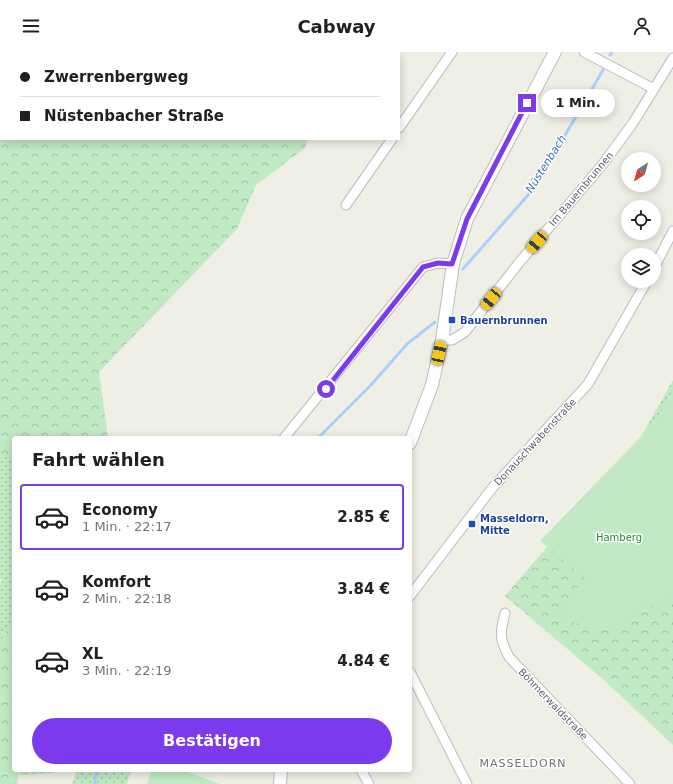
<!DOCTYPE html>
<html lang="de">
<meta charset="utf-8">
<style>
body{margin:0;font-family:"DejaVu Sans",sans-serif;background:#f6f6f6;color:#202124;height:100vh;display:flex;flex-direction:column;font-size:15px;white-space:nowrap}
*{box-sizing:border-box;margin:0}
p{font-size:13px;color:#757577}
.icon{flex:none;width:22px;height:22px;fill:none;stroke:currentColor;stroke-width:2;stroke-linecap:round;stroke-linejoin:round}
.map{position:relative;flex:1;overflow:hidden}
.sheet{position:absolute;left:12px;top:384px;width:400px;height:336px;display:flex;flex-direction:column;background:#fff;border-radius:4px;box-shadow:0 2px 10px #0003}
.sheet>*{flex:none}
.guide{position:absolute;left:0px;top:0px;width:400px;height:88px;box-shadow:0 2px 10px #0003;display:grid;align-content:center;height:88px;padding:0 20px;background:#fff}
.needle{width:26px;rotate:217deg}
.tools{position:absolute;left:621px;top:100px;display:grid;gap:8px}
.tools a{display:grid;place-items:center;width:40px;height:40px;border-radius:50%;background:#fff;box-shadow:0 2px 10px #0003;font-size:20px}
.end{position:absolute;width:18px;height:18px;margin:-9px;border:5px solid #7c3aed;background:#fff;box-shadow:0 0 0 2px #fff}
.from{border-radius:50%}
.bubble{position:absolute;height:28px;border-radius:14px;background:#fff;box-shadow:0 2px 10px #0003;font-size:13px;font-weight:700;line-height:28px;text-align:center}
.car{position:absolute;width:12px;height:24px;margin:-12px -6px;border-radius:5px;box-shadow:0 0 3px 1px #0007;background:linear-gradient(#f5c518 24%,#345 0 40%,#f5c518 0 76%,#345 0 86%,#f5c518 0)}
.guide b{display:flex;align-items:center;gap:14px;height:38px;font-size:15px}
.guide b+b{border-top:1px solid #e0e0e0}
.guide i{width:10px;height:10px;background:#202124}
ul{padding:0;list-style:none}
li{display:flex;align-items:center;gap:12px;height:66px;margin:0 8px 6px;padding:0 12px;border:2px solid transparent;border-radius:4px}
li div{flex:1}
li b{display:block;font-size:15px}
li em{font-style:normal;font-weight:700}
li.on{border-color:#7c3aed}
li>.icon{width:36px;height:36px;stroke-width:1.5}
h2{padding:0 20px;font-size:18px;line-height:48px}
.cta{display:flex;gap:8px;margin-top:auto;padding:8px 20px}
.cta a{flex:1;height:46px;border-radius:24px;background:#7c3aed;color:#fff;font-size:16px;font-weight:700;line-height:46px;text-align:center}
header{display:flex;justify-content:space-between;align-items:center;height:52px;padding:0 20px;background:#fff;font-size:18px;font-weight:700}
.map>svg:first-child{display:block}
.grass{fill:url(#grass-dots)}
.forest{fill:url(#forest-crowns)}
.park{fill:#c0e9c4}
.lines{fill:none;stroke-linecap:round;stroke-linejoin:round}
.stream{stroke:#a7d1ff;stroke-width:3}
.street-casing{stroke:#babdc2;stroke-width:11}
.secondary-casing{stroke:#bbbdc4;stroke-width:14}
.street{stroke:#fff;stroke-width:9}
.secondary{stroke:#fff;stroke-width:12}
.route{stroke:#7c3aed;stroke-width:5}
.transit-dot{fill:#1a4fb4;stroke:#fff;stroke-width:1.5}
.labels{text-anchor:middle;dominant-baseline:central;stroke-width:3;stroke-linejoin:round;paint-order:stroke}
.street-label{font-size:10px;fill:#5d6067;stroke:#fff}
.transit-label{font-size:10px;font-weight:bold;fill:#164399;stroke:#fff;text-anchor:start}
.park-label{font-size:10px;fill:#2f833a;stroke:#fff}
.water-label{font-size:11px;font-style:italic;fill:#3e74c2;stroke:#fff}
.neighbourhood-label{font-size:11px;letter-spacing:1px;fill:#6e7279;stroke:#fff}
</style>
<header><svg class="icon" aria-label="menu" viewBox="0 0 24 24"><path d="M4 6h16M4 12h16M4 18h16"/></svg>Cabway<svg class="icon" aria-label="person" viewBox="0 0 24 24"><circle cx="12" cy="8" r="4"/><path d="M4 21q1-7 8-7t8 7"/></svg></header>
<div class="map">
<svg width="673" height="732" viewBox="0 0 673 732">
<defs>
<pattern id="grass-dots" width="8" height="8" patternUnits="userSpaceOnUse"><rect width="8" height="8" fill="#c0e9c4"/><path d="M2 2h.1M6 6h.1" fill="none" stroke="#9fc0a3" stroke-width="1.8" stroke-linecap="round"/></pattern>
<pattern id="forest-crowns" width="20" height="18" patternUnits="userSpaceOnUse"><rect width="20" height="18" fill="#c0e9c4"/><path d="M2 6a3 3 0 1 1 6 0M12 15a3 3 0 1 1 6 0" fill="none" stroke="#9fc0a3"/></pattern>
</defs>
<rect width="100%" height="100%" fill="#f0efe5"/>
<!-- grass -->
<path class="grass" d="M673 328V359L641 385Z
M6 402 14 404V565L0 591V531L3 528 0 527V406Z
M21 718H56L54 721 19 723Z
M77 718H131L127 732H72Z"/>
<!-- forest -->
<path class="forest" d="M0 0H383L1 1V87H308L305 96 256 133 237 177 99 320 108 386H14V404L6 402 0 406Z
M673 359V693L605 629 505 544 641 385Z
M14 565V718H19L17 732H0V591Z"/>
<!-- park -->
<path class="park" d="M673 338V544L662 559 649 551 630 571 601 575 552 567 585 526 540 489 655 370Z
M152 718H182L220 732H147Z"/>
<g class="lines">
<!-- stream -->
<path class="stream" d="M610 3 612 0
M463 217 535 135 603 18
M318 386 371 333 407 292 435 270
M95 732 96 718"/>
<defs>
<path id="street" d="M584 0 654 37
M399 76 452 0
M346 153 392 87
M654 216 673 179
M442 288H452L465 280 518 212 603 112 633 71 673 6
M284 386 423 215 438 211 453 212
M410 544 493 435 588 332 647 229
M505 561C500 581 499 586 509 605L630 732
M410 620 467 732
M361 718 369 732"/>
<path id="secondary" d="M410 391 432 333 442 288 453 212 467 167 555 0
M280 732 281 718"/>
</defs>
<!-- street casing -->
<use href="#street" class="street-casing"/>
<!-- secondary casing -->
<use href="#secondary" class="secondary-casing"/>
<!-- street -->
<use href="#street" class="street"/>
<!-- secondary -->
<use href="#secondary" class="secondary"/>
</g>
<g class="lines">
<!-- route -->
<path class="route" d="M326 337 423 215 438 211 452 212 467 167 527 51"/>
</g>
<!-- markers -->
<g class="transit-dot">
<rect x="448" y="264" width="8" height="8" rx="2"/>
<rect x="468" y="468" width="8" height="8" rx="2"/>
</g>
<g class="labels">
<!-- street labels -->
<g class="street-label">
<text transform="translate(581 137) rotate(-50)">Im Bauernbrunnen</text>
<text transform="translate(535 390) rotate(-47)">Donauschwabenstraße</text>
<text transform="translate(553 652) rotate(46)">Böhmerwaldstraße</text>
</g>
<!-- transit labels -->
<g class="transit-label">
<text x="460" y="268">Bauernbrunnen</text>
<text x="480" y="466">Masseldorn,<tspan x="480" dy="12">Mitte</tspan></text>
</g>
<!-- park labels -->
<g class="park-label">
<text x="619" y="485">Hamberg</text>
</g>
<!-- water labels -->
<g class="water-label">
<text transform="translate(546 112) rotate(-58)">Nüstenbach</text>
</g>
<!-- neighbourhood labels -->
<g class="neighbourhood-label">
<text x="523" y="711">MASSELDORN</text>
</g>
</g>
</svg>
<div class="tools">
<a><svg class="needle" viewBox="-14 -14 28 28"><path d="M0-13l5 13h-10z" fill="#e53935"/><path d="M0 13l5-13h-10z" fill="#757577"/></svg></a>
<a><svg class="icon" aria-label="locate" viewBox="0 0 24 24"><circle cx="12" cy="12" r="6"/><path d="M12 2v4M12 18v4M2 12h4M18 12h4"/></svg></a>
<a><svg class="icon" aria-label="layers" viewBox="0 0 24 24"><path d="M12 4l9 5-9 5-9-5zM3 14l9 5 9-5"/></svg></a>
</div>
<i class="end from" style="left:326px;top:337px"></i>
<i class="end" style="left:527px;top:51px"></i>
<div class="bubble" style="left:541px;top:37px;width:74px">1 Min.</div>
<i class="car" style="left:537px;top:190px;rotate:220deg"></i>
<i class="car" style="left:491px;top:247px;rotate:219deg"></i>
<i class="car" style="left:439px;top:301px;rotate:12deg"></i>
<div class="guide">
<b><i class="from"></i>Zwerrenbergweg</b>
<b><i></i>Nüstenbacher Straße</b>
</div>
<section class="sheet">
<h2>Fahrt wählen</h2>
<ul>
<li class="on"><svg class="icon" aria-label="car" viewBox="0 0 24 24"><path d="M5 17H2v-5l4-1 3-4h7l3 4 3 1v5h-3M9 17h6M6 11h13"/><circle cx="7" cy="17" r="2"/><circle cx="17" cy="17" r="2"/></svg><div><b>Economy</b><p>1 Min. · 22:17</p></div><em>2.85 €</em></li>
<li><svg class="icon" aria-label="car" viewBox="0 0 24 24"><path d="M5 17H2v-5l4-1 3-4h7l3 4 3 1v5h-3M9 17h6M6 11h13"/><circle cx="7" cy="17" r="2"/><circle cx="17" cy="17" r="2"/></svg><div><b>Komfort</b><p>2 Min. · 22:18</p></div><em>3.84 €</em></li>
<li><svg class="icon" aria-label="car" viewBox="0 0 24 24"><path d="M5 17H2v-5l4-1 3-4h7l3 4 3 1v5h-3M9 17h6M6 11h13"/><circle cx="7" cy="17" r="2"/><circle cx="17" cy="17" r="2"/></svg><div><b>XL</b><p>3 Min. · 22:19</p></div><em>4.84 €</em></li>
</ul>
<div class="cta"><a>Bestätigen</a></div>
</section>
</div>
